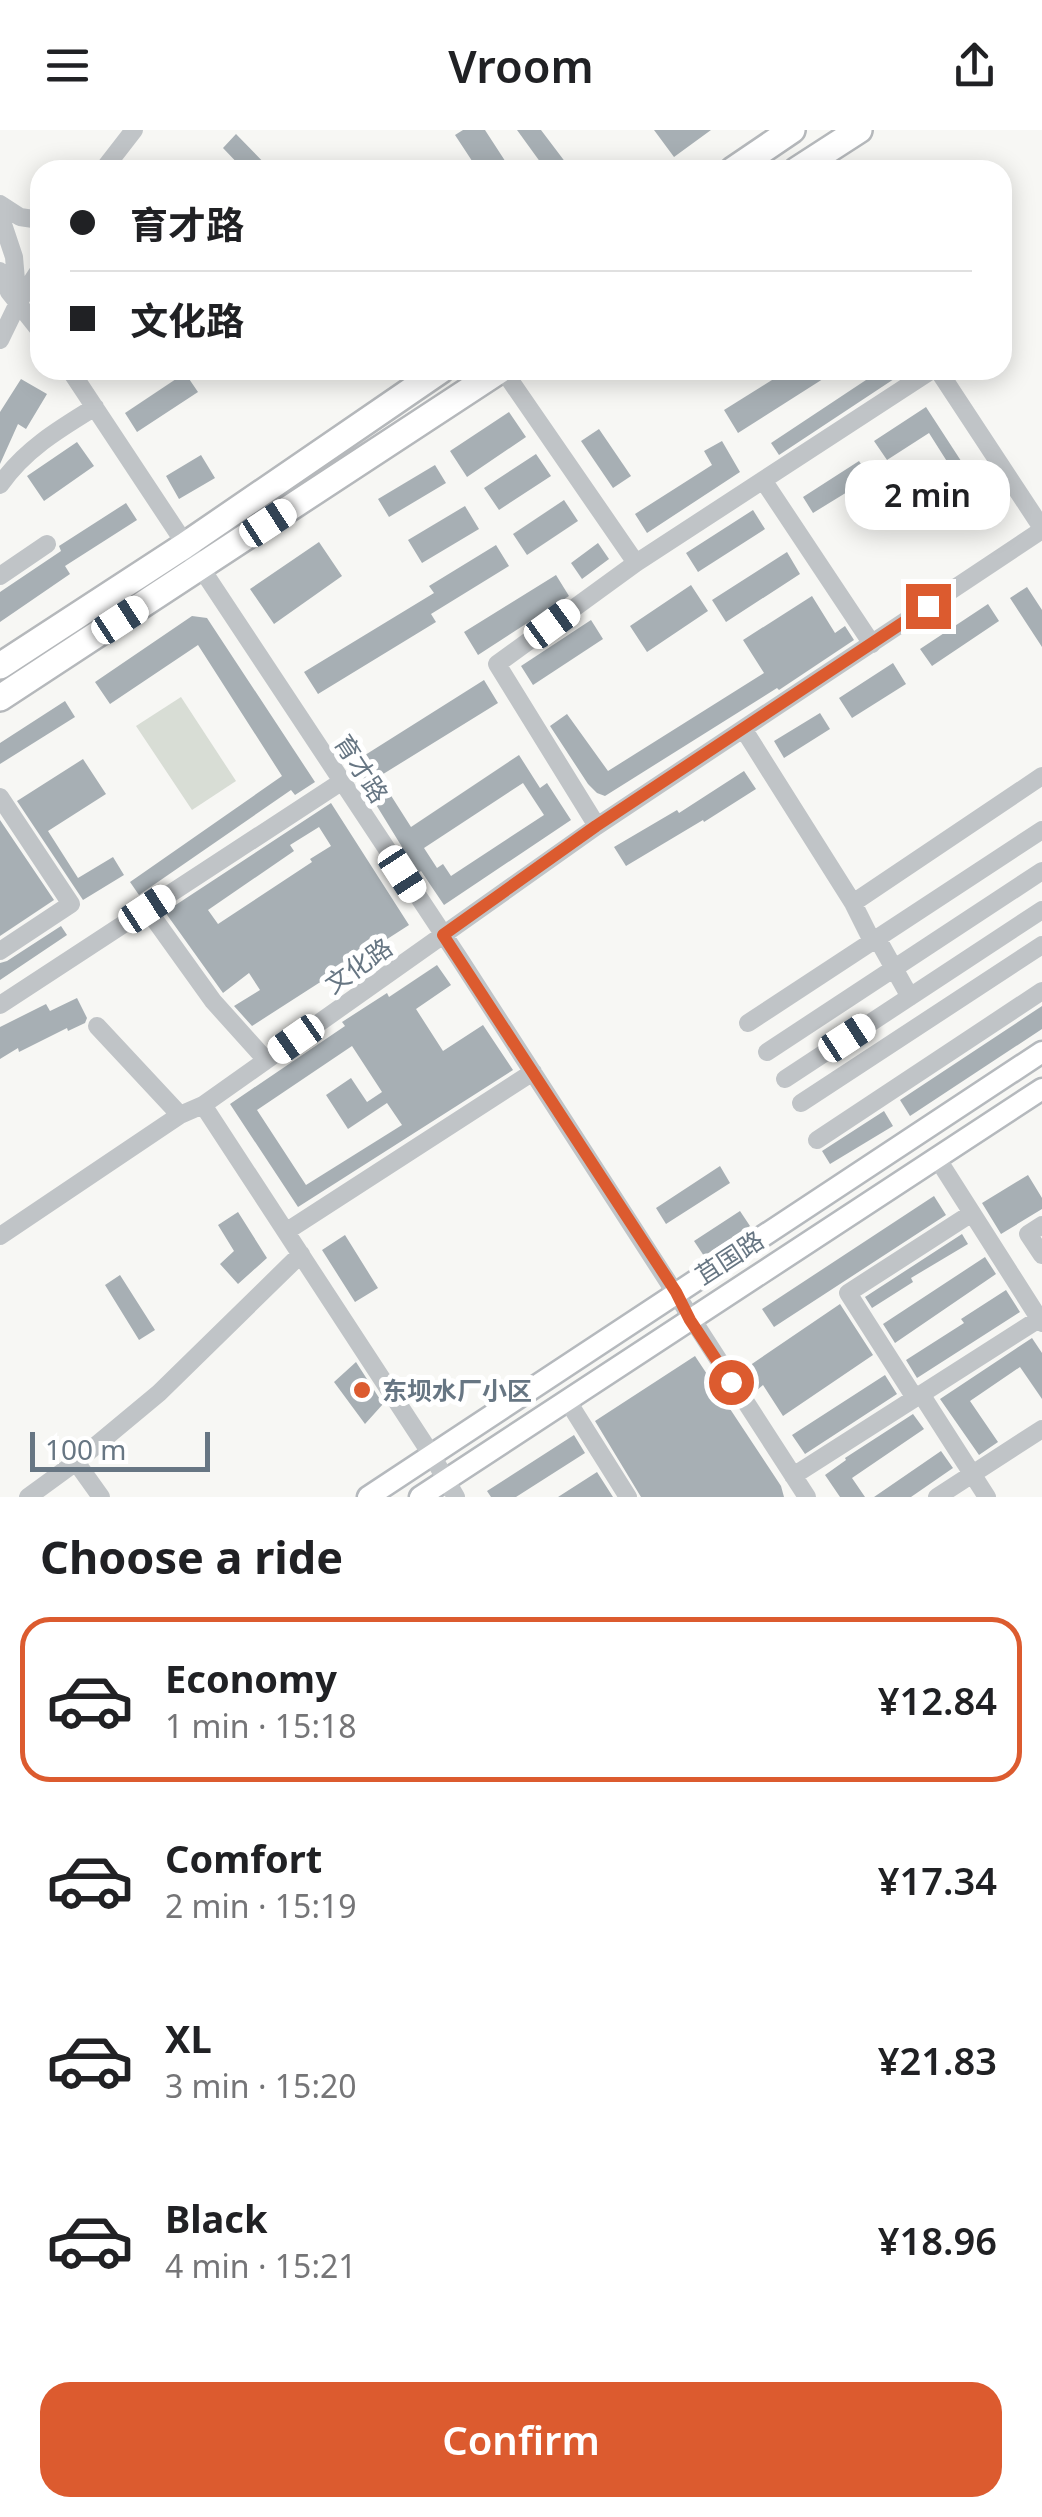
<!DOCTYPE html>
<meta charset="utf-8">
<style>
body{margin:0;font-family:"Noto Sans","Noto Sans SC",sans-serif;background:#f2f2f2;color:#202124;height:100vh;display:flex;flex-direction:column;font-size:38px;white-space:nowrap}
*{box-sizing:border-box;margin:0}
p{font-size:32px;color:#757577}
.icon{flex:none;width:55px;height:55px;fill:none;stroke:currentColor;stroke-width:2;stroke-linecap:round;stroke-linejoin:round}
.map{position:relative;height:1367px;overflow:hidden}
.sheet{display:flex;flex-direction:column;background:#fff;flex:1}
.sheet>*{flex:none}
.guide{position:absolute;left:30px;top:30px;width:982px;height:220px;border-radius:30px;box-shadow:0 5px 25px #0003;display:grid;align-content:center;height:220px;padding:0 40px;background:#fff}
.scale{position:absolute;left:30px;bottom:25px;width:180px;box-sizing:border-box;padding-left:10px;border:5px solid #677683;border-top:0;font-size:28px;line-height:35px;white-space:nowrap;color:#677683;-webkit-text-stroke:8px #fff;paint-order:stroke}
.end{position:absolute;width:45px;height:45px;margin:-22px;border:12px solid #dc5b2f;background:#fff;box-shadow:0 0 0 5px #fff}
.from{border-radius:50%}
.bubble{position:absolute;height:70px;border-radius:30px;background:#fff;box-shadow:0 5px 25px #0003;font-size:32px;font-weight:600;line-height:70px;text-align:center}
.car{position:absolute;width:30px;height:60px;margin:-30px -15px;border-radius:12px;box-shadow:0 0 8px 2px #0007;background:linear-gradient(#fff 24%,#345 0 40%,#fff 0 76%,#345 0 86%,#fff 0)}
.guide b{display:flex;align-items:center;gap:35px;height:95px;font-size:38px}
.guide b+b{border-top:2px solid #e0e0e0}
.guide i{width:25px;height:25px;background:#202124}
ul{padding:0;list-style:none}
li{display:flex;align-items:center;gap:30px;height:165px;margin:0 20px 15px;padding:0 20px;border:5px solid transparent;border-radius:30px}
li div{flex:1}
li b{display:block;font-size:38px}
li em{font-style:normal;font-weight:600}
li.on{border-color:#dc5b2f}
li>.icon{width:90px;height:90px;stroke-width:1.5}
h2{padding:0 40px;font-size:45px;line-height:120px}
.action{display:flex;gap:20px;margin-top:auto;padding:20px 40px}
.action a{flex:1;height:115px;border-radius:30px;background:#dc5b2f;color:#fff;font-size:40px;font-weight:600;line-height:115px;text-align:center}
header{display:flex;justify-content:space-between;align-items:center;height:130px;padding:0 40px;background:#fff;font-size:45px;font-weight:600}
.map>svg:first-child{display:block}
.green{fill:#d8ddd5}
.building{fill:#a7afb4;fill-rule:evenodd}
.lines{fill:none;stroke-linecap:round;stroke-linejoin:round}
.major-casing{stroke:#b5b9bd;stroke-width:25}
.highway-casing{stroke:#b5b8bb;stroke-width:30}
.minor{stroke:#c0c4c7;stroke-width:18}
.major{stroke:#fff;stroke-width:20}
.highway{stroke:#fff;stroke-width:25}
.route{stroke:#dc5b2f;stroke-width:12}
.poi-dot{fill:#dc5b2f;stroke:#fff;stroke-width:4}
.labels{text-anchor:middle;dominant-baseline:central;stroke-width:10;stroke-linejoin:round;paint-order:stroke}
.street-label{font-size:25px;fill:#677683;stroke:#fff}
.poi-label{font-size:25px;font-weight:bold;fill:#677683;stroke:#fff;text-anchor:start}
</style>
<header><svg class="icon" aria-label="menu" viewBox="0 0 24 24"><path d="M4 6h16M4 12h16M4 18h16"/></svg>Vroom<svg class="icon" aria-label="share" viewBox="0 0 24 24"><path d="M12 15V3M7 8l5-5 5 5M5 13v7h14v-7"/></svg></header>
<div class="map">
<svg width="1042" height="1367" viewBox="0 0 1042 1367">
<rect width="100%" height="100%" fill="#f7f7f4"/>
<!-- green -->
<path class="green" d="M181 567 236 651 192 680 136 596Z"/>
<!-- building -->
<path class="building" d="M463 0H485L511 40H478L455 5Z
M517 0H541L566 33 556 40H546Z
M654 0H711L674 27Z
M236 4 271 40H244L223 18Z
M788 240H837L738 303 724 280Z
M859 240H892L897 247 779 325 771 313 866 250Z
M185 243 198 262 137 302 125 283Z
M21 249 47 264 26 299 18 294 0 334V282Z
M926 277 978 357 968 364 961 353 920 379 907 359 948 333 929 303 887 330 874 311Z
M509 282 526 307 467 347 450 321Z
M599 299 631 346 613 358 581 311Z
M722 311 740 342 647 403 635 384 712 335 704 321Z
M77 312 94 336 44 371 27 346Z
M536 324 551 346 499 380 484 358Z
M201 325 215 348 179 369 166 346Z
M859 331 870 348 813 383 803 367Z
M435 335 446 353 389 387 378 369Z
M564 370 578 391 527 425 513 404Z
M126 373 137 390 65 436 70 444 0 492V462L61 421 59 416Z
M465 376 479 399 422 433 408 410Z
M753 380 765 399 698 442 686 423Z
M319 412 342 446 274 494 250 459Z
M598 413 609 429 582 449 571 433Z
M496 415 509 436 431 484 436 492 318 564 304 542 434 463 429 456Z
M787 422 800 444 726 492 712 470Z
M556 445 569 466 478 525 464 502Z
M691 455 708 481 647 522 630 496Z
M1027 457 1042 480V517L1010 468Z
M812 466 835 503 845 496 854 510 779 560 777 558 605 666 597 663 588 654 550 596 567 584 608 641 764 543 743 510Z
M988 474 999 491 932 536 920 519Z
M192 486 207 488 315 652 295 665 291 660 139 765 130 752 282 646 198 515 110 574 95 552Z
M591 490 603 509 533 555 521 536Z
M893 533 906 554 852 588 839 568Z
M484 550 498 573 367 654 354 632Z
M65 571 75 587 0 634V613Z
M820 583 830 599 784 628 774 611Z
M519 625 540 658 547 653 571 690 444 775 421 741 418 743 375 673 390 664 411 697ZM523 653 544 685 451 746 443 734 437 738 424 718Z
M83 629 106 664 48 701 78 748 113 727 124 745 83 770 17 671Z
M744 641 756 659 704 692 703 690 626 736 614 717 677 680 679 683Z
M331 673 409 795 252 896 234 876 260 860 249 843 223 863 165 782ZM319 697 331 716 310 729 312 732 218 794 208 780 294 721 290 715Z
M0 690 54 770 0 806Z
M61 796 67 805 0 850V833L7 831Z
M437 835 451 855 416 879 443 921 483 895 513 940 298 1077 230 974 345 896 342 892 387 863 389 867ZM352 916 382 962 367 972 351 948 326 965 348 999 387 973 402 995 306 1055 257 980Z
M77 868 87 888 85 893 68 901 67 898 19 922 18 918 0 929V897L46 874 50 881Z
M1042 876V899L910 986 900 970Z
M884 981 893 996 830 1034 822 1021Z
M720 1036 730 1053 666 1094 656 1078Z
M1028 1045 1042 1068V1079L1001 1104 982 1073Z
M934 1066 946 1085 774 1197 762 1179Z
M740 1081 750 1096 704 1126 694 1111Z
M238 1082 267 1128 238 1154 220 1134 234 1121 218 1095Z
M962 1104 968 1114 911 1148 913 1152 872 1178 865 1167Z
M345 1105 378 1158 355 1172 322 1120Z
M985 1127 996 1144 895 1213 883 1194Z
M120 1145 155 1200 139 1210 105 1155Z
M1006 1160 1020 1182 917 1248 906 1230 964 1193 961 1189Z
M840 1174 873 1225 783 1286 763 1255 757 1260 743 1240Z
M1032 1208 1042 1223V1269L1020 1237 970 1271 998 1312 979 1325 940 1269Z
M695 1226 781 1356 784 1367H641L595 1291Z
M356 1232 383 1274 365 1294 334 1252Z
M885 1245 897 1264 805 1324 792 1305Z
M913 1284 924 1299 852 1348 865 1367H840L825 1345 846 1330 845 1328Z
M574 1305 585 1323 516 1367H491L487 1361Z
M941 1321 953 1338 911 1367H874Z
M597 1342 613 1367H558Z"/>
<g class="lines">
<defs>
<path id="major" d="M368 1367 1042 922
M420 1367 1042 959"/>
<path id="highway" d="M733 40 792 0
M797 40 859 0
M0 536 184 416 441 240
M0 568 500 240"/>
</defs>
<!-- major casing -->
<use href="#major" class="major-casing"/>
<!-- highway casing -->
<use href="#highway" class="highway-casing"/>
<!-- minor -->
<path class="minor" d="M103 40 134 0
M0 74 20 87 40 90
M0 85 14 127 18 173
M0 141 9 162 40 201
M0 210 18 173 40 139
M70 240 459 828 807 1367
M503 240 636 433
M938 240 1042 398
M763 350 872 514
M0 355C24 320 59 299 95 277
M0 446 47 414
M744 600 853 773 872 811
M0 667 71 774 0 821
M597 696 497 534 636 433 932 240
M853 773 1042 646
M147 779 213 871 266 930
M877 808 910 867
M0 875 341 652
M748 893 1042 700
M97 896 180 985
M767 922 1042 741
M785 949 1042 780
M801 973 1042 815
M203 975 431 1324 456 1367
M817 1010 1042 861
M937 1028 1042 1193
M1042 1095 1028 1104 1042 1125
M287 1101 533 942
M0 1106 180 985 203 975 597 696 1042 400
M921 1264 987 1367
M915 1268 848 1163 972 1083
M567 1270 628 1367
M76 1332 101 1367
M793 1346 1042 1187
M28 1367 76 1332 159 1263 301 1124
M937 1367 1042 1299"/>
<!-- major -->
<use href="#major" class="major"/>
<!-- highway -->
<use href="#highway" class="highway"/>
</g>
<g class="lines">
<!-- route -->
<path class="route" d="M731 1252 690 1190 676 1162 443 805 596 696 928 476"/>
</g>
<!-- markers -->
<circle class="poi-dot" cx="362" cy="1260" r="10"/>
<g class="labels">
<!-- street labels -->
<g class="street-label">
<text transform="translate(362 638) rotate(57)">育才路</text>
<text transform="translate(358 835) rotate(-35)">文化路</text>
<text transform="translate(729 1127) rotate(-33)">苴国路</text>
</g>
<!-- poi labels -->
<g class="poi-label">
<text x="382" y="1260">东坝水厂小区</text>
</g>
</g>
</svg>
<div class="scale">100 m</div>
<i class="end from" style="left:731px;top:1252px"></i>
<i class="end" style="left:928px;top:476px"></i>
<div class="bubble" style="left:845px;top:330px;width:165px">2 min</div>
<i class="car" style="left:268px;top:393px;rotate:57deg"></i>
<i class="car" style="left:120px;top:490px;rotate:57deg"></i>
<i class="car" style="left:552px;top:494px;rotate:54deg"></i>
<i class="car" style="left:402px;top:744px;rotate:147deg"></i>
<i class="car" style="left:147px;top:779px;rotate:57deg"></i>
<i class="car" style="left:847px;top:908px;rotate:57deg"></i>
<i class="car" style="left:296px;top:909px;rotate:235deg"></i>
<div class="guide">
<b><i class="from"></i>育才路</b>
<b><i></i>文化路</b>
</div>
</div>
<section class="sheet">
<h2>Choose a ride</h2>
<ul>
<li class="on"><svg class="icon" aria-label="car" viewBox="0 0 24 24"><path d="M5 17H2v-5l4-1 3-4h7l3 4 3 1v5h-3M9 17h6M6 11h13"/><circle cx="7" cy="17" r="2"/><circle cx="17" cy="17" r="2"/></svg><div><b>Economy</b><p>1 min · 15:18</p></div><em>¥12.84</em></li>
<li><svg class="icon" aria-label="car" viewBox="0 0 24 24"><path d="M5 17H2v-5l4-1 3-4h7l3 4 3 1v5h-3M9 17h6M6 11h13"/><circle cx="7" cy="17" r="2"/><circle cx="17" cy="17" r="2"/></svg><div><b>Comfort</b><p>2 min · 15:19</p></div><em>¥17.34</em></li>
<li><svg class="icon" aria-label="car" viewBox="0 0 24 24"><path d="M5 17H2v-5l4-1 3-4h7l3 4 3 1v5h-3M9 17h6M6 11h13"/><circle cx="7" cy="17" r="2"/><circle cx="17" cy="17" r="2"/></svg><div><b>XL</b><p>3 min · 15:20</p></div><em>¥21.83</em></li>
<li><svg class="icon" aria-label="car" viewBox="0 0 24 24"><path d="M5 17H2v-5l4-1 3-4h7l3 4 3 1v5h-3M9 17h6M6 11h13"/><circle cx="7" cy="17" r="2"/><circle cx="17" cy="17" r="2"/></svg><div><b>Black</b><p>4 min · 15:21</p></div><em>¥18.96</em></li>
</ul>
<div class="action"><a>Confirm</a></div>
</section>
